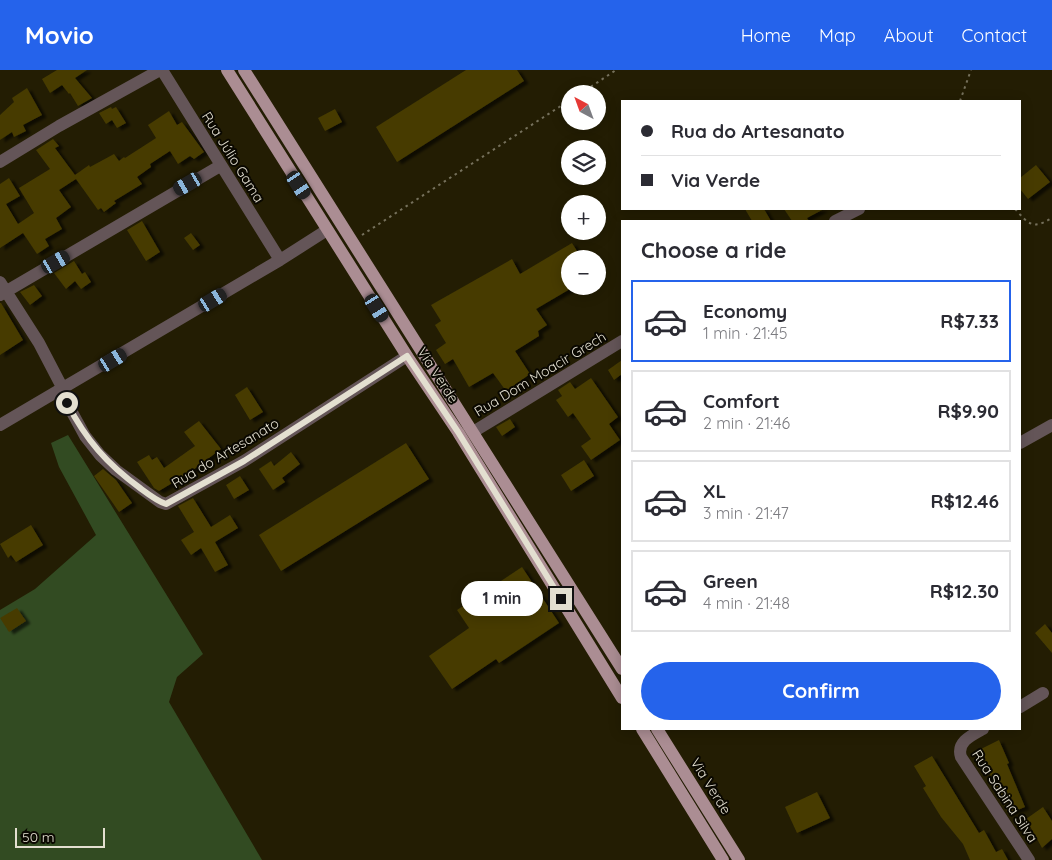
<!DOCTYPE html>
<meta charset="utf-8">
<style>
body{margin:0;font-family:Quicksand,sans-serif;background:#f7f7f7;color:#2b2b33;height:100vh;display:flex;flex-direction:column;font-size:19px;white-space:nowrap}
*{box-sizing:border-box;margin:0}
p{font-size:16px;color:#7c7c81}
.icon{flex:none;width:28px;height:28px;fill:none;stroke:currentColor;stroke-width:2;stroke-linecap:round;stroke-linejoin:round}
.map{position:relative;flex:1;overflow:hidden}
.side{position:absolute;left:621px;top:150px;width:400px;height:510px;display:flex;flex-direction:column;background:#fff;border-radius:0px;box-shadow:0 2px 12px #0003}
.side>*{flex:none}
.guide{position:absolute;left:621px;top:30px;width:400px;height:110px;border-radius:0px;box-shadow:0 2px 12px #0003;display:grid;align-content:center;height:110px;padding:0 20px;background:#fff}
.needle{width:32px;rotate:319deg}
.buttons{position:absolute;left:561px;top:15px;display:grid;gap:10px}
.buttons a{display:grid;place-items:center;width:45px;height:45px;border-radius:50%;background:#fff;box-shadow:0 2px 12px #0003;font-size:25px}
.scale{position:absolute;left:15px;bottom:12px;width:90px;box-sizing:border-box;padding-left:5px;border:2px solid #e3dfd0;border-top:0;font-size:14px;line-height:18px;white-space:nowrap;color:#e3dfd0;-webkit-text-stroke:4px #0a0801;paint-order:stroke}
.end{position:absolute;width:22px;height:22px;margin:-11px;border:6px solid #e3dfd0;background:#111;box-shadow:0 0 0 2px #111}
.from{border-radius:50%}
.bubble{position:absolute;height:35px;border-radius:18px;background:#fff;box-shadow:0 2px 12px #0003;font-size:16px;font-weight:700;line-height:35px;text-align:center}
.car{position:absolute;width:15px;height:30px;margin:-15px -8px;border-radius:6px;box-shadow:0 0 4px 1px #0007;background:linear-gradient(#222 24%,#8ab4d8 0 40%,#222 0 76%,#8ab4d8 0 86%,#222 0)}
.guide b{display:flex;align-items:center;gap:18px;height:48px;font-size:19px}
.guide b+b{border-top:1px solid #e1e1e2}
.guide i{width:12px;height:12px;background:#2b2b33}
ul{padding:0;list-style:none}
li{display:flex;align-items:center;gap:15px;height:82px;margin:0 10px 8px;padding:0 10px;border:2px solid #e1e1e2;border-radius:0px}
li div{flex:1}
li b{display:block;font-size:19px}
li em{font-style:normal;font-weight:700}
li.current{border-color:#2563eb}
li>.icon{width:45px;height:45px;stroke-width:1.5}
h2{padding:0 20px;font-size:22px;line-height:60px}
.button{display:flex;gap:10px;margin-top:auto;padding:10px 20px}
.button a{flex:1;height:58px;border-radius:30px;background:#2563eb;color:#fff;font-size:20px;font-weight:700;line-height:58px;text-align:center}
header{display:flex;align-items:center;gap:30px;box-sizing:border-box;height:70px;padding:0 25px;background:#2563eb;color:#fff}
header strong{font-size:24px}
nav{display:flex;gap:28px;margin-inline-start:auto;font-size:18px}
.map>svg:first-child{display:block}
.forest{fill:#324b22}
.building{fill:#463b02;filter:url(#shadow)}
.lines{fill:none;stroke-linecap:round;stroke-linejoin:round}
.path{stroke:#76715c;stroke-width:2;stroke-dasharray:2.5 4;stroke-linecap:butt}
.minor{stroke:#645558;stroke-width:12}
.major{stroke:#ab8d93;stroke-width:12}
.route{stroke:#e3dfd0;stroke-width:6}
.labels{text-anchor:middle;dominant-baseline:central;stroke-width:4;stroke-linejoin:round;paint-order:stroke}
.street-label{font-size:14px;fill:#e3dfd0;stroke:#0a0801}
</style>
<header>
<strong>Movio</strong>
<nav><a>Home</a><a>Map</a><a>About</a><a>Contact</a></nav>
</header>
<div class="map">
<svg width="1052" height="790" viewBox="0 0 1052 790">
<defs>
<filter id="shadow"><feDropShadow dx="4.5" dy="2.5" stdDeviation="1" flood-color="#0009"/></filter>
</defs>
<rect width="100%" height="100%" fill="#231d03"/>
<!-- forest -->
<path class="forest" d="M68 365 203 584 177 607 169 632 262 790H0V540L35 519 96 465 59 397 51 373Z"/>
<!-- building -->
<path class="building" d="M57 0H87L75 8 92 28 78 36 70 23 69 24 62 15 50 23 42 9Z
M466 0H517L524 11 397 92 376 57Z
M27 18 42 45 23 55 26 61 14 67 12 62 0 70V45L14 32 12 28Z
M111 37 112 39 116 37 126 53 117 58 112 50 106 54 99 43Z
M335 39 342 52 325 61 318 48Z
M169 41 177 55 182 52 204 82 194 89 190 86 178 94 170 81 150 94 151 97 137 107 142 114 114 131 116 133 104 142 101 138 98 140 76 109 59 120 71 137 56 148 62 159 45 169 49 176 37 184 23 163 0 178V114L9 108 20 126 6 134 18 154 34 143 19 118 50 99 36 80 53 69 59 76 55 78 75 105 89 95 90 97 114 84 119 91 124 87 125 88 153 70 156 68 148 55Z
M1036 95 1050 112 1028 129 1020 119V108Z
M745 139H764L771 151H752Z
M784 139H824L807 148 809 151H792Z
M142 151 160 182 146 191 127 160Z
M191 163 200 175 193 180 184 168Z
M572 173 582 189H570V219L536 239 547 255 538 261 539 266 515 281 530 304 506 321 493 303 469 317 453 289 445 294 436 280 446 273 435 255 441 251 431 235 512 189 520 204Z
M74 191 82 204 85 202 91 212 81 219 75 211 66 219 54 203Z
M34 215 42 226 30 235 20 222Z
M1 233 23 270 0 285V233Z
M622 290V304L614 310 608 300Z
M591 308 618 347 609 354 620 370 591 390 581 376 591 369 573 343 568 347 556 330 562 326 558 320 570 312 575 319Z
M247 317 263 342 250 350 235 325Z
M510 349 515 357 502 366 496 357Z
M199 351 221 379 189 403 159 421 154 418 137 392 149 385 152 390 157 387 164 398 195 376 184 362Z
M406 373 429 409 281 501 259 465Z
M291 382 300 394 282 408 285 412 273 420 259 399 271 391 274 396Z
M584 390 594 406 571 421 561 405Z
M103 399 116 410 132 433 119 442 94 406Z
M240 406 249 420 234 429 226 415Z
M193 428 211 457 230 445 238 458 215 472 228 495 215 502 201 478 191 485 181 470 194 462 178 436Z
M31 455 43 475 16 492 11 485 8 488 0 474Z
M522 497 559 553 499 593 496 589 452 619 429 586 469 558 457 540Z
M17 538 26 551 9 562 0 548Z
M1045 554 1052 563V583L1035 563Z
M999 670 1009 693 1007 694 1025 737 1008 744 979 680Z
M932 686 979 763 984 760 996 782 1002 779 1008 790H970L963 774 941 747 923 718 926 716 914 696Z
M817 722 830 748 797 763 785 737Z
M1043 737 1052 751V769L1042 778 1026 749Z"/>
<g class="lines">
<!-- path -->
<path class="path" d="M580 24 616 0
M960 31 971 0
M1015 139C1029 154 1032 160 1052 148
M362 165 570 30"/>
<!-- minor -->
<path class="minor" d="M162 0 280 190
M0 92 59 56 160 0
M835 151 859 139
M0 212 39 273 63 319 67 333 85 366 100 385 116 400 160 432 166 434 244 391 407 286
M0 225 220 96
M0 355 280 190 327 160
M473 362 622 271
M1020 373 1052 355
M1020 637 1043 623
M983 659C972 665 956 672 961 687L1029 790"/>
<!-- major -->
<path class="major" d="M227 0 407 286 458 362 622 628
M244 0 622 599
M642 659 723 790
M657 659 739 790"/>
</g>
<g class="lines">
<!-- route -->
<path class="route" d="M67 333C86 370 107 394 140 418 148 424 157 431 166 434L244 391 407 286 458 362 561 529"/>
</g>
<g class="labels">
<!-- street labels -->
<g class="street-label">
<text transform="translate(233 87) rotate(58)">Rua Júlio Gama</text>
<text transform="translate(540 304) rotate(-31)">Rua Dom Moacir Grech</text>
<text transform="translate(438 305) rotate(57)">Via Verde</text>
<text transform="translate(225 383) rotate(-31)">Rua do Artesanato</text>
<text transform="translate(711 716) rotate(58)">Via Verde</text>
<text transform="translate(1005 726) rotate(57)">Rua Sabina Silva</text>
</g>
</g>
</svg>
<div class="buttons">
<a><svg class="needle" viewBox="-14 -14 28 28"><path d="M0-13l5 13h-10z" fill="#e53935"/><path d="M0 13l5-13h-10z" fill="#7c7c81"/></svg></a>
<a><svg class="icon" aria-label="layers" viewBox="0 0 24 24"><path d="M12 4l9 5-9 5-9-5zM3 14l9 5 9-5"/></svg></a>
<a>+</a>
<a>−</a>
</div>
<div class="scale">50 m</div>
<i class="end from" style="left:67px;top:333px"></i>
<i class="end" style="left:561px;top:529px"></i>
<div class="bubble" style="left:461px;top:511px;width:82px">1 min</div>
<i class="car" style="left:188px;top:114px;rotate:240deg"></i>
<i class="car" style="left:299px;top:115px;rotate:147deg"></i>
<i class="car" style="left:56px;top:192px;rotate:60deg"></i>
<i class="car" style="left:213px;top:230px;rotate:59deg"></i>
<i class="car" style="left:377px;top:238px;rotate:148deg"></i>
<i class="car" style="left:113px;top:290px;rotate:59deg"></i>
<div class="guide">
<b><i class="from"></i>Rua do Artesanato</b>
<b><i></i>Via Verde</b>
</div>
<section class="side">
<h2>Choose a ride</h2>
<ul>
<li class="current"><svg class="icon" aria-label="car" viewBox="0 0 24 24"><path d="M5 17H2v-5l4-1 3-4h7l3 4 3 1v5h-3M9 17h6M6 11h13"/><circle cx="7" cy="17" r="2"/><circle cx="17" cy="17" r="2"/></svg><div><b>Economy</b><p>1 min · 21:45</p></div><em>R$7.33</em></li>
<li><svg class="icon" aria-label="car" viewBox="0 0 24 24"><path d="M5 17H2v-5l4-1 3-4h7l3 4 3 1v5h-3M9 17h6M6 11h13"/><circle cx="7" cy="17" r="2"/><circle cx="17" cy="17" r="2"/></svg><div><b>Comfort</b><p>2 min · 21:46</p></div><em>R$9.90</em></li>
<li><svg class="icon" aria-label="car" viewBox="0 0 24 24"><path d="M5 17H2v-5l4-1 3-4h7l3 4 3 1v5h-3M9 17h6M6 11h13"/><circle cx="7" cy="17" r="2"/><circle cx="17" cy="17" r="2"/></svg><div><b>XL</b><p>3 min · 21:47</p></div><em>R$12.46</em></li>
<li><svg class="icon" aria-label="car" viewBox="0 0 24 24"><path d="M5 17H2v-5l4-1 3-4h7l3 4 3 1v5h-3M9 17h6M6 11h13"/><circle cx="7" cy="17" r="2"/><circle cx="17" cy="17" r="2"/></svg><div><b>Green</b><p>4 min · 21:48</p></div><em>R$12.30</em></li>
</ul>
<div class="button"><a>Confirm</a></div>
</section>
</div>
